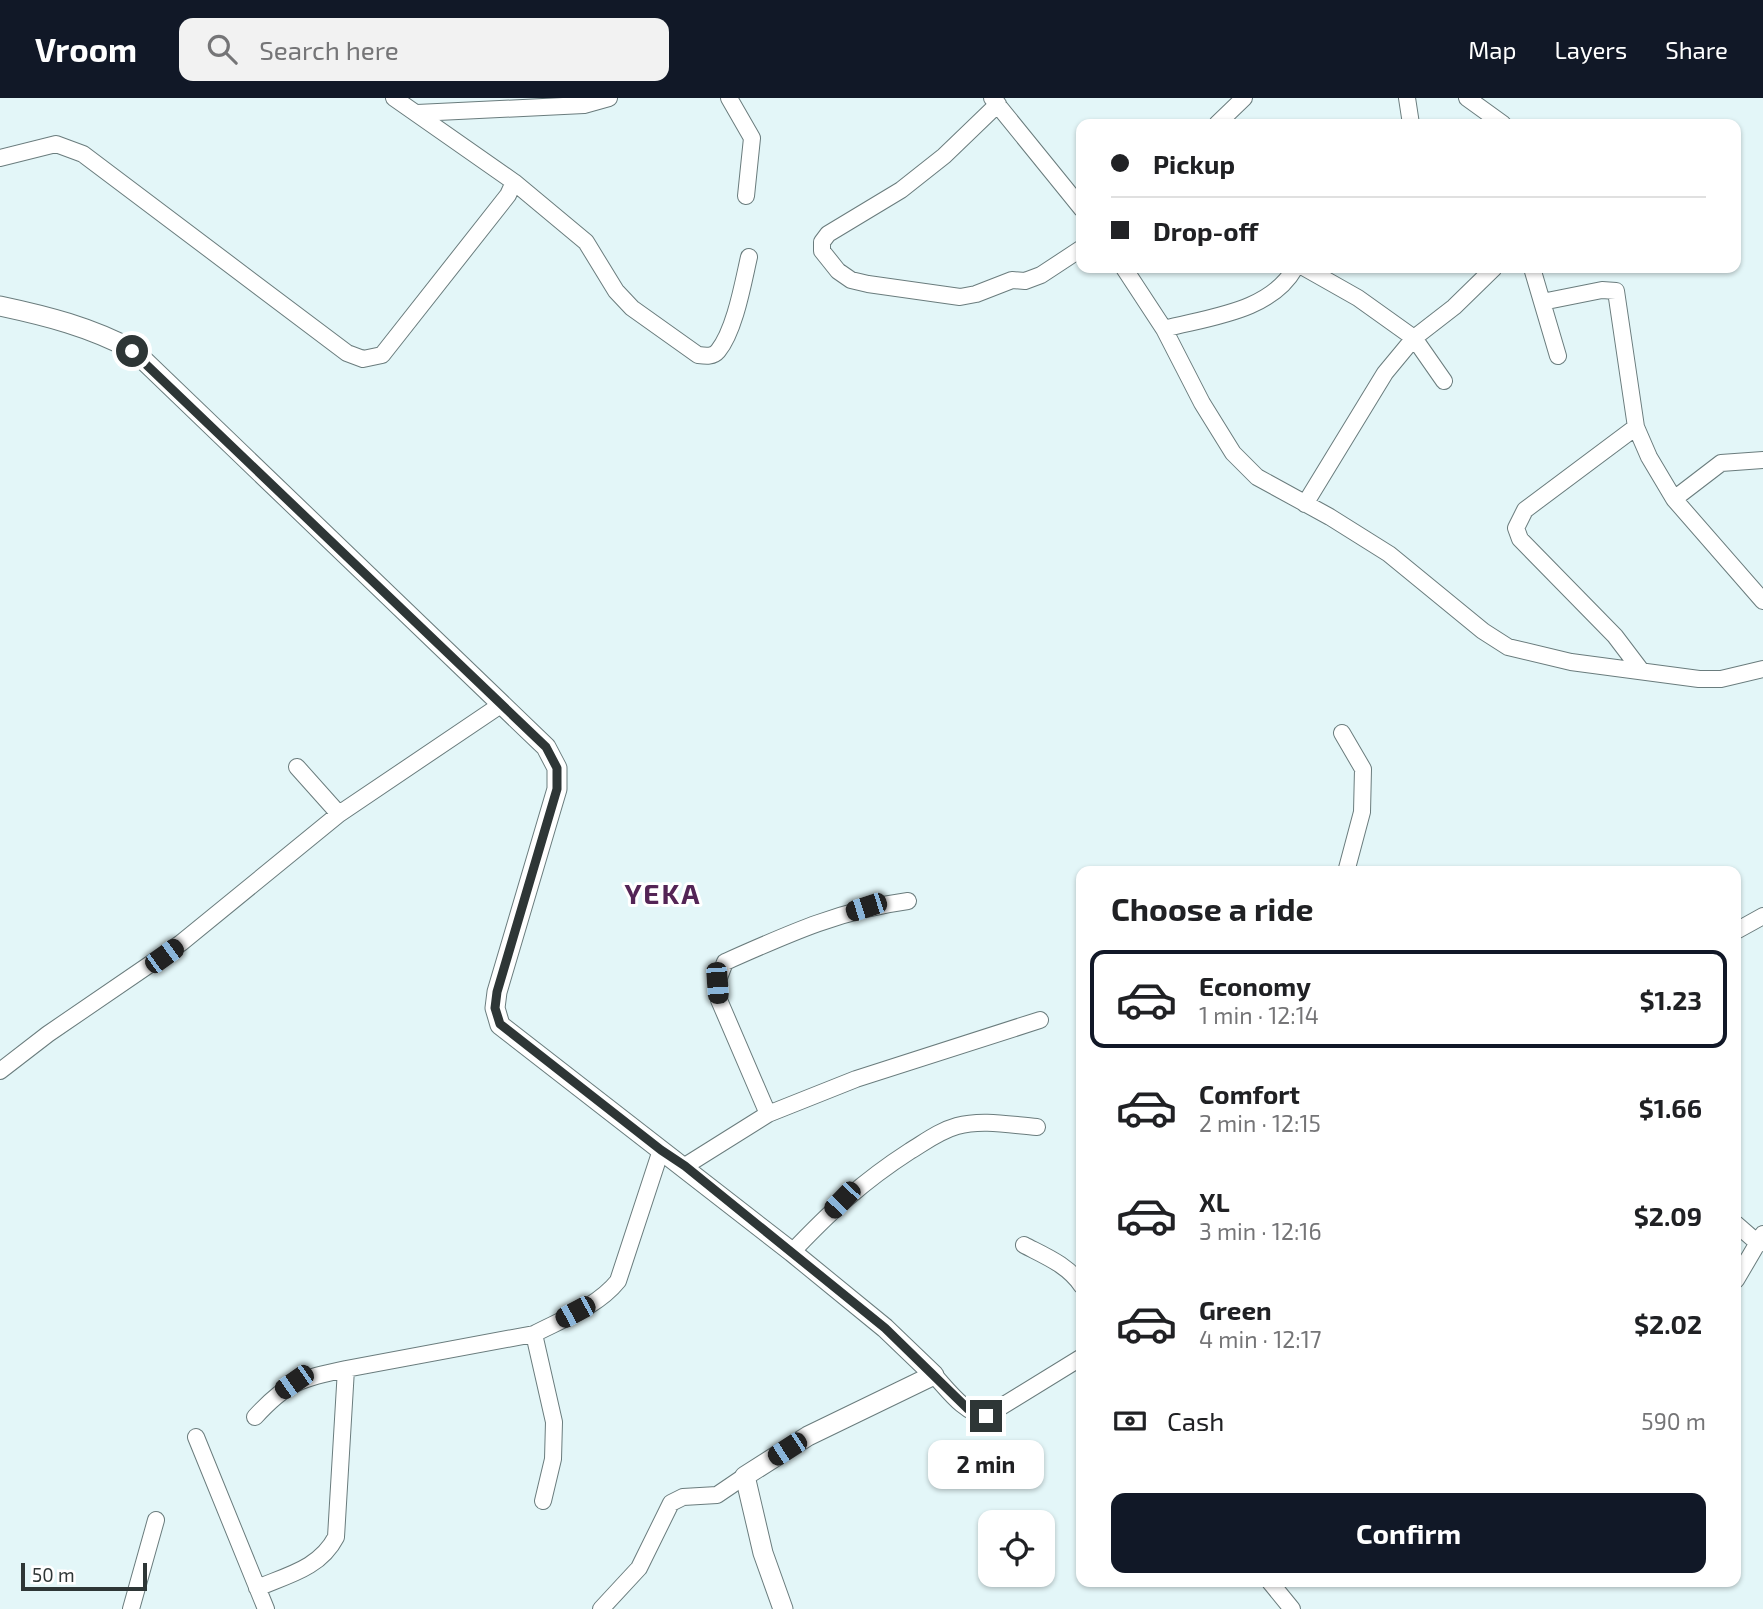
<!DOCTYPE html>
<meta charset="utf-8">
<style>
body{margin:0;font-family:"Exo 2",sans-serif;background:#f2f2f2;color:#202124;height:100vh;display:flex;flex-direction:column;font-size:26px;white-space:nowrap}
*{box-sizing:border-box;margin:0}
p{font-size:23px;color:#757577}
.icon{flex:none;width:38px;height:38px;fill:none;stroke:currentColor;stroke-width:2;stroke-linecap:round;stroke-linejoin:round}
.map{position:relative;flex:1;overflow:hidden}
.details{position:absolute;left:1076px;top:768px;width:665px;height:721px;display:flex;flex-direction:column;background:#fff;border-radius:14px;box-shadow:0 2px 5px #0004}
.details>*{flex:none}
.top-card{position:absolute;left:1076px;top:21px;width:665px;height:154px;border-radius:14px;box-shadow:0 2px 5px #0004;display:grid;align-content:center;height:154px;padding:0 35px;background:#fff}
.fabs{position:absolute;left:978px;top:1412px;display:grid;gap:14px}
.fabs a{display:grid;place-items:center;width:77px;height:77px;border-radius:14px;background:#fff;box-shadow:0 2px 5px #0004;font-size:35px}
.scale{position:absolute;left:21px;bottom:18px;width:126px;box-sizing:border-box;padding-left:7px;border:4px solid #2e3636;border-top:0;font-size:19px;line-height:24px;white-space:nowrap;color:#2e3636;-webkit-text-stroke:5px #fff;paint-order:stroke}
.end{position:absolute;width:32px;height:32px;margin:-16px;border:9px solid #2e3636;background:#fff;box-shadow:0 0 0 4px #fff}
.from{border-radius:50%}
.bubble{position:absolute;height:49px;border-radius:14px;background:#fff;box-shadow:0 2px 5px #0004;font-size:23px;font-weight:700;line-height:49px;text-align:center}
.car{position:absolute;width:21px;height:42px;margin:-21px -10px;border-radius:9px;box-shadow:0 0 5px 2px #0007;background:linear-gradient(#222 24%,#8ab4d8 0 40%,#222 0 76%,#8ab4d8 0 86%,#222 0)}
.top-card b{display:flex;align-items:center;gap:24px;height:66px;font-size:26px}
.top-card b+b{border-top:2px solid #e0e0e0}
.top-card i{width:18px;height:18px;background:#202124}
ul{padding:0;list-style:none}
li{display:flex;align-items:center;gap:21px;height:98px;margin:0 14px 10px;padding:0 21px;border:4px solid transparent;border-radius:14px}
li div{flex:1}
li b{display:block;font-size:26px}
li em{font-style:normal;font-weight:700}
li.current{border-color:#111827}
li>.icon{width:63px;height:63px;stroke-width:1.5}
h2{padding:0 35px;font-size:32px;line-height:84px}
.pay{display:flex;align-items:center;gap:18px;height:77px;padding:0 35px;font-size:26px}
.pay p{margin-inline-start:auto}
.action{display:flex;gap:14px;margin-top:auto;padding:14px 35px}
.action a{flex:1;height:80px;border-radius:14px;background:#111827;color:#fff;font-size:28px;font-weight:700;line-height:80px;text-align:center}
header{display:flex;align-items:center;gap:42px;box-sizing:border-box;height:98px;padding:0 35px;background:#111827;color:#fff}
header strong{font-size:33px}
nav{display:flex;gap:38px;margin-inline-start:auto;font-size:24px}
.search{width:490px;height:63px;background:#f2f2f2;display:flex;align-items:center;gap:18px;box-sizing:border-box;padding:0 24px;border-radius:14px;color:#757577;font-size:26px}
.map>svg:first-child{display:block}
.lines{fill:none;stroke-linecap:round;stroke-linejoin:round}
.minor-casing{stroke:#6a7c7d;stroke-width:18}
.tertiary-casing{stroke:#6a7c7d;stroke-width:21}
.minor{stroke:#fff;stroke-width:16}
.tertiary{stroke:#fff;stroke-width:19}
.route{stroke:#2e3636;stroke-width:9}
.labels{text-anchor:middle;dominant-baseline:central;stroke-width:6;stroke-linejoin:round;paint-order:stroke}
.district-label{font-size:28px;font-weight:bold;letter-spacing:2px;fill:#532455;stroke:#fff}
</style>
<header>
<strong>Vroom</strong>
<div class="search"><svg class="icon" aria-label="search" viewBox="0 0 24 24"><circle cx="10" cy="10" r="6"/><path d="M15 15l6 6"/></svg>Search here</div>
<nav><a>Map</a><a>Layers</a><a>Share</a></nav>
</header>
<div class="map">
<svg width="1763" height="1511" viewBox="0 0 1763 1511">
<rect width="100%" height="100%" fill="#e3f6f8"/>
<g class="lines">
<defs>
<path id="minor" d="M729 0 752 40 746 98
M992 0 1082 111
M1407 0 1411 26
M1467 0 1503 26
M998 6 944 58 901 92 828 136 822 144V153L838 173 851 182 868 186 960 199 976 196 1012 182 1025 183 1041 177 1082 150
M417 15 584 7 609 0
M1217 26 1244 0
M0 60 56 46 83 56 347 255 363 261 382 257 508 97 514 84 394 0
M514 84 586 144 616 193 632 210 698 257C706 258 713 259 718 253 735 232 743 185 749 159
M1124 170 1164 231 1202 305 1233 355 1257 379 1330 419 1389 456 1483 533 1508 549 1571 564 1699 581H1721L1763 571
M1305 170 1358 200 1414 240 1454 209 1494 170
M1532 170 1558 258
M1542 204 1602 192 1616 193 1636 329 1649 359 1674 401 1763 503
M1164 231C1209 219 1270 214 1295 170
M1636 329 1525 412 1516 430 1520 441 1615 538 1640 571
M1674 401 1721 365 1763 362
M1305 406 1385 275 1414 240 1444 283
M1342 635 1363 671 1362 714 1346 774
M297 669 339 716
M1736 833 1763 818
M0 973 48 936 181 845 339 716 502 606
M768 1016 856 981 1040 922
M685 1068 768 1016 719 902 717 885 725 864C788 836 840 812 908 803
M1736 1126 1759 1146
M1024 1147C1045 1158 1068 1167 1082 1188
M792 1154C831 1113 862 1084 910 1053 925 1044 939 1033 957 1028 982 1021 1011 1027 1037 1029
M1736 1182 1763 1136
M934 1277C948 1292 965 1316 986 1318L1082 1259
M255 1319C287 1284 300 1281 346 1271
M196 1339 266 1511
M543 1403 553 1361 554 1324 534 1236C563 1221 598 1208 618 1183L661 1052
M1270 1484 1292 1511
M257 1490C288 1477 320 1470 336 1439L346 1271 534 1236
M131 1511 156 1422
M601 1511 639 1470 671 1405 683 1399 717 1397 745 1378"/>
<path id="tertiary" d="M0 208C47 218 90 229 133 252L546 649 557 670V691L497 894 495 910 500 927 792 1154 885 1230 934 1277 808 1338 745 1378 763 1455 783 1511"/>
</defs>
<!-- minor casing -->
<use href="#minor" class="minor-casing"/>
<!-- tertiary casing -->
<use href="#tertiary" class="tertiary-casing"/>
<!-- minor -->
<use href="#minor" class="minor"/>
<!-- tertiary -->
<use href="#tertiary" class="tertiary"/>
</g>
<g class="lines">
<!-- route -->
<path class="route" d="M132 253 546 649 557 670V691L497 894 495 910 500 926 661 1052 685 1068 885 1230 968 1311 977 1317 986 1318"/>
</g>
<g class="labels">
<!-- district labels -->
<g class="district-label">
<text x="663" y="795">YEKA</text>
</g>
</g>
</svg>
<div class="fabs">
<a><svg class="icon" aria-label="locate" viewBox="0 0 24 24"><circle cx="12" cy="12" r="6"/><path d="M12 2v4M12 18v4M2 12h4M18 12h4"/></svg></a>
</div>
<div class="scale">50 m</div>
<i class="end from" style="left:132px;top:253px"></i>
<i class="end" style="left:986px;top:1318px"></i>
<div class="bubble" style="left:928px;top:1342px;width:116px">2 min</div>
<i class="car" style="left:866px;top:809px;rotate:252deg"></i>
<i class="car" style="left:164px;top:858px;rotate:54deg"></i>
<i class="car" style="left:717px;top:885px;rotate:176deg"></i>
<i class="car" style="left:842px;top:1102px;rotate:224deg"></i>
<i class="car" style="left:575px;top:1214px;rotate:242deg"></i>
<i class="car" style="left:294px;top:1284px;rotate:235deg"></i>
<i class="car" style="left:787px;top:1351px;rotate:237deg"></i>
<div class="top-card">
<b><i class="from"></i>Pickup</b>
<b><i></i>Drop-off</b>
</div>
<section class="details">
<h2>Choose a ride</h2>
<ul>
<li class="current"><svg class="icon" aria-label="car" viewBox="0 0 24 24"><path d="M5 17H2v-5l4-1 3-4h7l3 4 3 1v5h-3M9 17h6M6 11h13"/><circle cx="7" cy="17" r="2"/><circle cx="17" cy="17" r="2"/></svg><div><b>Economy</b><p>1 min · 12:14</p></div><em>$1.23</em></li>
<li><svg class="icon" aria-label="car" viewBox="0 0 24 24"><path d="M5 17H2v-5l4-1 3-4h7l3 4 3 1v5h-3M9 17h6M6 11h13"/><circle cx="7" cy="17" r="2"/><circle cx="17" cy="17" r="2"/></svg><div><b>Comfort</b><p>2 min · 12:15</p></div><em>$1.66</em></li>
<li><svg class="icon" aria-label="car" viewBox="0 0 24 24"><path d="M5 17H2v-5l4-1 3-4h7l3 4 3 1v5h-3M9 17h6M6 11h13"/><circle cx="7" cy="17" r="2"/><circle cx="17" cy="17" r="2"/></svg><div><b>XL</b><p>3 min · 12:16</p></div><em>$2.09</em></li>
<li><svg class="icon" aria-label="car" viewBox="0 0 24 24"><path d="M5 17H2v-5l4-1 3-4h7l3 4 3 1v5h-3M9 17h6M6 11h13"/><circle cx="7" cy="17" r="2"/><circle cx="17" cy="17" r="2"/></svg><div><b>Green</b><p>4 min · 12:17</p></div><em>$2.02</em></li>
</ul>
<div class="pay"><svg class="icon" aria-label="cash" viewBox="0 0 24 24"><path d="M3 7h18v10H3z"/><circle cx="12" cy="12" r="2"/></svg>Cash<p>590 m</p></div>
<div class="action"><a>Confirm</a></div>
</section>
</div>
